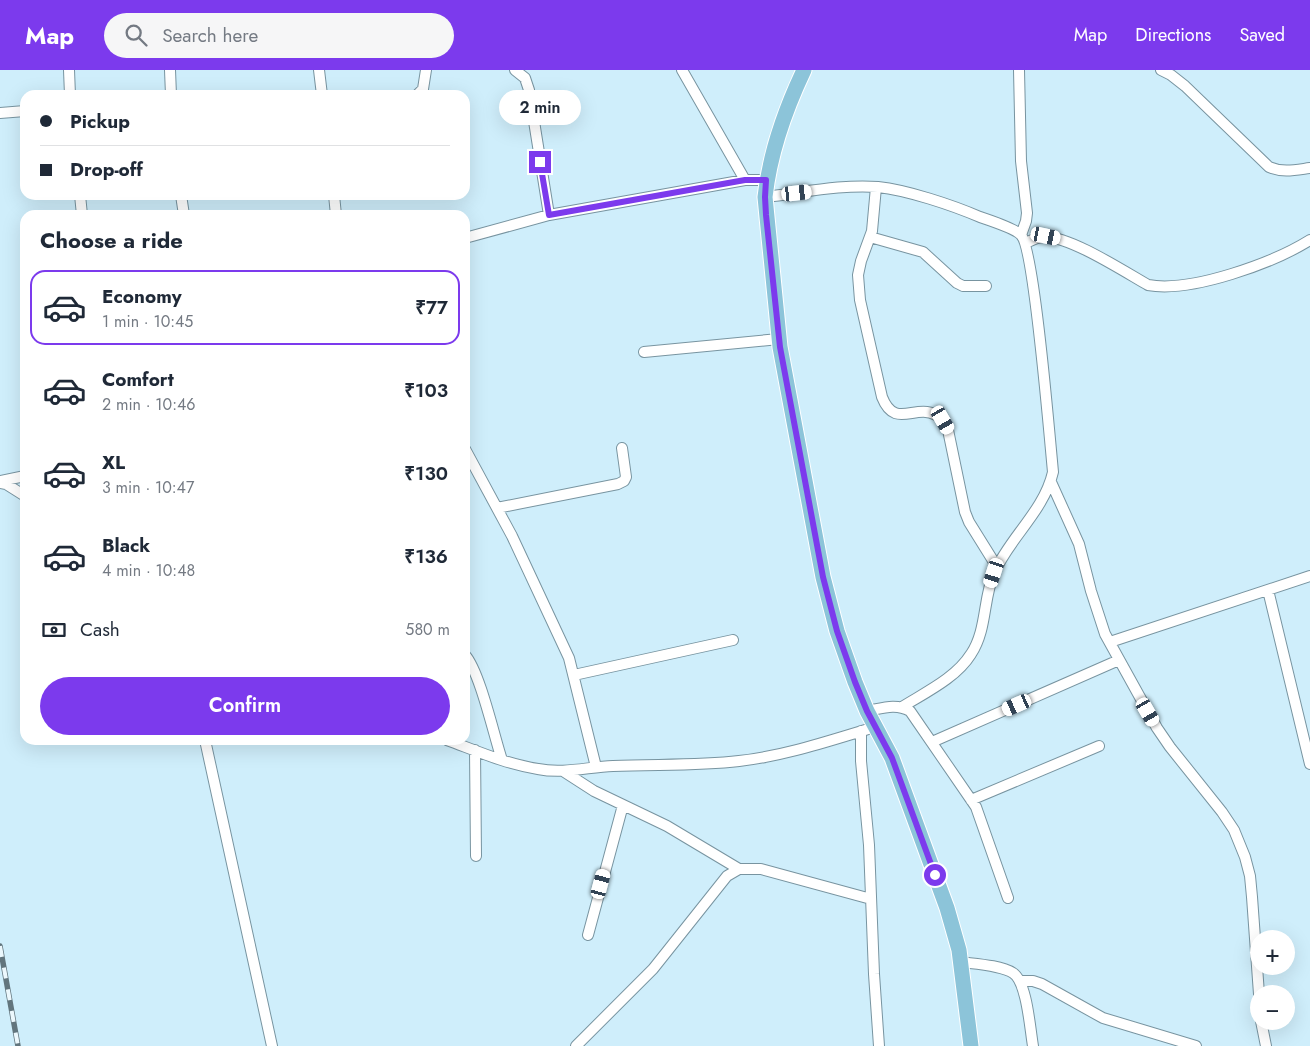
<!DOCTYPE html>
<meta charset="utf-8">
<style>
body{margin:0;font-family:Jost,sans-serif;background:#f6f6f7;color:#1f2937;height:100vh;display:flex;flex-direction:column;font-size:19px;white-space:nowrap}
*{box-sizing:border-box;margin:0}
p{font-size:16px;color:#747a83}
.icon{flex:none;width:28px;height:28px;fill:none;stroke:currentColor;stroke-width:2;stroke-linecap:round;stroke-linejoin:round}
.map{position:relative;flex:1;overflow:hidden}
.side{position:absolute;left:20px;top:140px;width:450px;height:535px;display:flex;flex-direction:column;background:#fff;border-radius:15px;box-shadow:0 5px 20px #0002}
.side>*{flex:none}
.top-card{position:absolute;left:20px;top:20px;width:450px;height:110px;border-radius:15px;box-shadow:0 5px 20px #0002;display:grid;align-content:center;height:110px;padding:0 20px;background:#fff}
.controls{position:absolute;left:1250px;top:860px;display:grid;gap:10px}
.controls a{display:grid;place-items:center;width:45px;height:45px;border-radius:50%;background:#fff;box-shadow:0 5px 20px #0002;font-size:25px}
.end{position:absolute;width:22px;height:22px;margin:-11px;border:6px solid #7c3aed;background:#fff;box-shadow:0 0 0 2px #fff}
.from{border-radius:50%}
.bubble{position:absolute;height:35px;border-radius:18px;background:#fff;box-shadow:0 5px 20px #0002;font-size:16px;font-weight:600;line-height:35px;text-align:center}
.car{position:absolute;width:15px;height:30px;margin:-15px -8px;border-radius:6px;box-shadow:0 0 4px 1px #0007;background:linear-gradient(#fff 24%,#345 0 40%,#fff 0 76%,#345 0 86%,#fff 0)}
.top-card b{display:flex;align-items:center;gap:18px;height:48px;font-size:19px}
.top-card b+b{border-top:1px solid #e0e1e3}
.top-card i{width:12px;height:12px;background:#1f2937}
ul{padding:0;list-style:none}
li{display:flex;align-items:center;gap:15px;height:75px;margin:0 10px 8px;padding:0 10px;border:2px solid transparent;border-radius:15px}
li div{flex:1}
li b{display:block;font-size:19px}
li em{font-style:normal;font-weight:600}
li.selected{border-color:#7c3aed}
li>.icon{width:45px;height:45px;stroke-width:1.5}
h2{padding:0 20px;font-size:22px;line-height:60px}
.pay{display:flex;align-items:center;gap:12px;height:55px;padding:0 20px;font-size:19px}
.pay p{margin-inline-start:auto}
.primary-button{display:flex;gap:10px;margin-top:auto;padding:10px 20px}
.primary-button a{flex:1;height:58px;border-radius:30px;background:#7c3aed;color:#fff;font-size:20px;font-weight:600;line-height:58px;text-align:center}
header{display:flex;align-items:center;gap:30px;box-sizing:border-box;height:70px;padding:0 25px;background:#7c3aed;color:#fff}
header strong{font-size:24px}
nav{display:flex;gap:28px;margin-inline-start:auto;font-size:18px}
.search{width:350px;height:45px;background:#f6f6f7;display:flex;align-items:center;gap:12px;box-sizing:border-box;padding:0 18px;border-radius:28px;color:#747a83;font-size:19px}
.map>svg:first-child{display:block}
.lines{fill:none;stroke-linecap:round;stroke-linejoin:round}
.street-casing{stroke:#7894a0;stroke-width:12}
.primary-casing{stroke:#fff;stroke-width:17}
.street{stroke:#fff;stroke-width:10}
.primary{stroke:#8cc4d9;stroke-width:15}
.rail-casing{stroke:#62757d;stroke-width:5.5}
.rail{stroke:#ecf8fd;stroke-width:4;stroke-dasharray:11;stroke-linecap:butt}
.route{stroke:#7c3aed;stroke-width:6}
</style>
<header>
<strong>Map</strong>
<div class="search"><svg class="icon" aria-label="search" viewBox="0 0 24 24"><circle cx="10" cy="10" r="6"/><path d="M15 15l6 6"/></svg>Search here</div>
<nav><a>Map</a><a>Directions</a><a>Saved</a></nav>
</header>
<div class="map">
<svg width="1310" height="976" viewBox="0 0 1310 976">
<rect width="100%" height="100%" fill="#cfeefb"/>
<g class="lines">
<defs>
<path id="street" d="M69 0 70 25
M170 0 171 25
M319 0 322 25
M515 0 525 8 529 20 549 145
M682 0 745 110
M1019 0 1021 91 1027 143 1026 151 1021 165
M1161 0 1171 5 1185 16 1269 97C1283 103 1295 100 1310 98
M417 25 423 19 426 0
M0 43 25 41
M876 117 872 161 861 191 858 205 860 230 882 327C895 360 915 333 936 345 942 348 945 354 948 360L965 442 969 452 997 497
M80 125 82 145
M181 125 184 145
M334 125 336 145
M765 127C802 123 841 114 878 117 907 120 952 135 980 147 989 150 1016 159 1021 165 1034 178 1050 371 1053 402 1044 441 1010 467 994 503 983 529 987 560 971 584 956 608 926 622 902 637
M870 167 923 182 957 213 963 216H986
M465 168 549 145 745 110H767
M1026 173C1032 170 1037 167 1044 167 1068 165 1125 202 1148 215 1191 223 1273 193 1310 170
M644 282 779 269
M465 379 512 466 569 588 596 697
M0 411 25 406
M1051 412 1079 474 1091 521 1105 564 1157 658 1170 677 1222 742 1234 760 1245 787 1250 806 1252 827 1259 924
M0 413 6 414 25 426
M497 438 618 414 624 411 626 407 622 378
M1268 520 1310 694
M1110 572 1310 506
M465 585C480 602 494 666 502 690
M574 605 733 570
M867 641C883 638 896 633 910 641L976 737 1008 828
M861 661V691L869 775 874 904 879 976
M205 670 272 976
M447 670C477 681 506 694 538 699 563 704 588 697 613 696 655 694 697 696 739 691 785 686 831 670 875 657
M932 672 1119 590
M475 680 476 786
M563 701 594 721 667 756 739 799
M971 730 1099 676
M588 865 623 735
M960 892C975 894 1000 895 1013 903 1027 912 1030 959 1033 976
M1020 911H1033L1042 914 1103 948 1196 976
M1261 951 1266 976
M576 976 653 899 727 806 739 799H761L871 829"/>
<path id="primary" d="M804 0C785 40 770 82 765 127L780 277 823 507 837 561 855 612 867 641 892 688 947 838 959 880 971 976"/>
</defs>
<!-- street casing -->
<use href="#street" class="street-casing"/>
<!-- primary casing -->
<use href="#primary" class="primary-casing"/>
<!-- street -->
<use href="#street" class="street"/>
<!-- primary -->
<use href="#primary" class="primary"/>
<defs>
<path id="rail" d="M0 876 18 976"/>
</defs>
<!-- rail casing -->
<use href="#rail" class="rail-casing"/>
<!-- rail -->
<use href="#rail" class="rail"/>
</g>
<g class="lines">
<!-- route -->
<path class="route" d="M540 92 549 145 745 110H766L765 127 766 145 780 277 823 507 837 561 855 612 867 641 892 688 935 805"/>
</g>
</svg>
<div class="controls">
<a>+</a>
<a>−</a>
</div>
<i class="end from" style="left:935px;top:805px"></i>
<i class="end" style="left:540px;top:92px"></i>
<div class="bubble" style="left:499px;top:20px;width:82px">2 min</div>
<i class="car" style="left:797px;top:123px;rotate:84deg"></i>
<i class="car" style="left:1046px;top:166px;rotate:102deg"></i>
<i class="car" style="left:943px;top:350px;rotate:150deg"></i>
<i class="car" style="left:994px;top:503px;rotate:198deg"></i>
<i class="car" style="left:1017px;top:635px;rotate:246deg"></i>
<i class="car" style="left:1148px;top:642px;rotate:150deg"></i>
<i class="car" style="left:601px;top:814px;rotate:15deg"></i>
<div class="top-card">
<b><i class="from"></i>Pickup</b>
<b><i></i>Drop-off</b>
</div>
<section class="side">
<h2>Choose a ride</h2>
<ul>
<li class="selected"><svg class="icon" aria-label="car" viewBox="0 0 24 24"><path d="M5 17H2v-5l4-1 3-4h7l3 4 3 1v5h-3M9 17h6M6 11h13"/><circle cx="7" cy="17" r="2"/><circle cx="17" cy="17" r="2"/></svg><div><b>Economy</b><p>1 min · 10:45</p></div><em>₹77</em></li>
<li><svg class="icon" aria-label="car" viewBox="0 0 24 24"><path d="M5 17H2v-5l4-1 3-4h7l3 4 3 1v5h-3M9 17h6M6 11h13"/><circle cx="7" cy="17" r="2"/><circle cx="17" cy="17" r="2"/></svg><div><b>Comfort</b><p>2 min · 10:46</p></div><em>₹103</em></li>
<li><svg class="icon" aria-label="car" viewBox="0 0 24 24"><path d="M5 17H2v-5l4-1 3-4h7l3 4 3 1v5h-3M9 17h6M6 11h13"/><circle cx="7" cy="17" r="2"/><circle cx="17" cy="17" r="2"/></svg><div><b>XL</b><p>3 min · 10:47</p></div><em>₹130</em></li>
<li><svg class="icon" aria-label="car" viewBox="0 0 24 24"><path d="M5 17H2v-5l4-1 3-4h7l3 4 3 1v5h-3M9 17h6M6 11h13"/><circle cx="7" cy="17" r="2"/><circle cx="17" cy="17" r="2"/></svg><div><b>Black</b><p>4 min · 10:48</p></div><em>₹136</em></li>
</ul>
<div class="pay"><svg class="icon" aria-label="cash" viewBox="0 0 24 24"><path d="M3 7h18v10H3z"/><circle cx="12" cy="12" r="2"/></svg>Cash<p>580 m</p></div>
<div class="primary-button"><a>Confirm</a></div>
</section>
</div>
